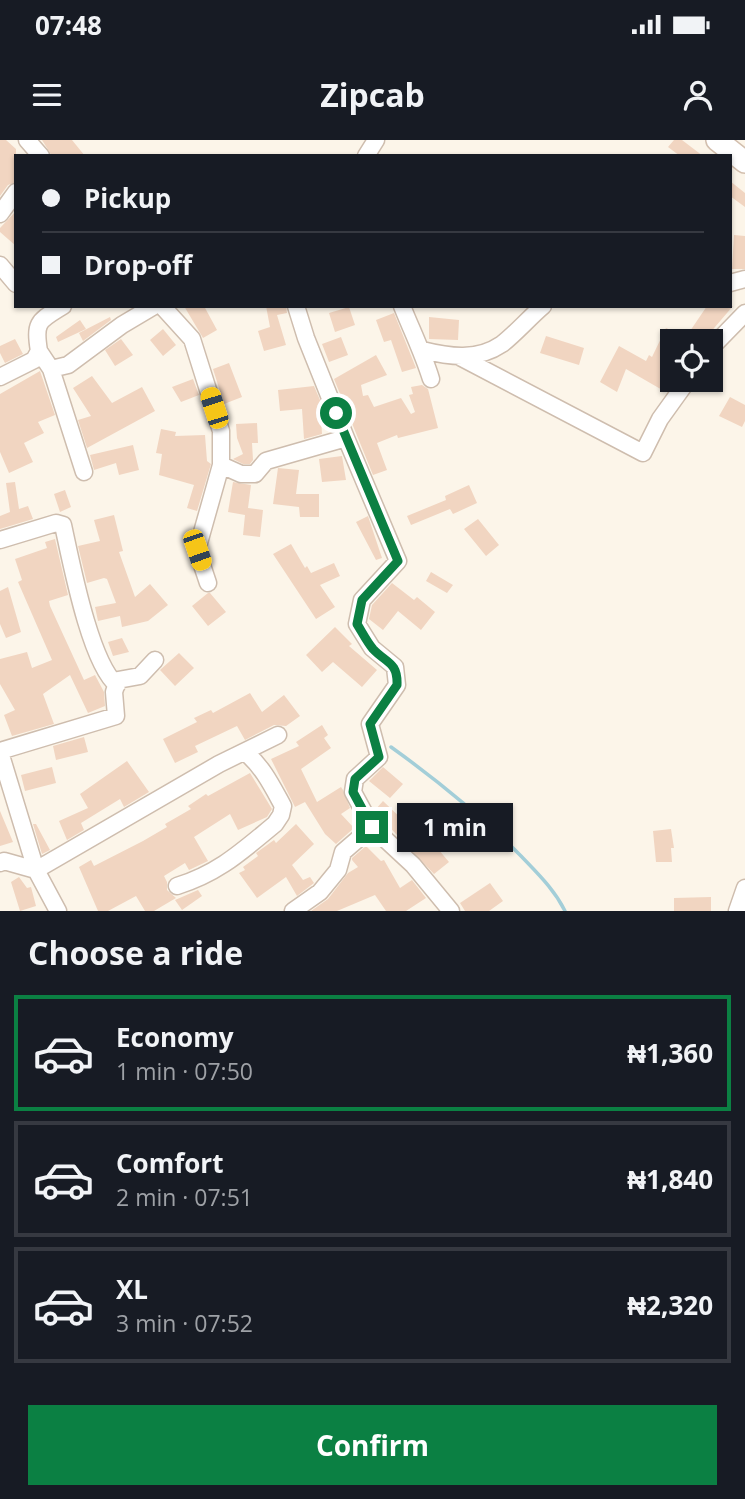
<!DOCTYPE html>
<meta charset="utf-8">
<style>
body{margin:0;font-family:"Open Sans",sans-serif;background:#20242c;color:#f1f3f6;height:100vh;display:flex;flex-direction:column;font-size:26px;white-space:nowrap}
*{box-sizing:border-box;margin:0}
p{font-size:23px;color:#9ea1a6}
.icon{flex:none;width:38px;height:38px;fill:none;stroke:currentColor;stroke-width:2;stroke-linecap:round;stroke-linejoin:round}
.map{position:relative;height:771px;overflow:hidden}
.details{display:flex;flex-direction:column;background:#171b24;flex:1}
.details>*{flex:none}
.hud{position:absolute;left:14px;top:14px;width:718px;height:154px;border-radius:0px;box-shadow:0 2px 5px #0004;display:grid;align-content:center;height:154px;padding:0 28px;background:#171b24}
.buttons{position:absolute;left:660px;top:189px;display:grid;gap:14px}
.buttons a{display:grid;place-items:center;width:63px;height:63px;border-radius:0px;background:#171b24;box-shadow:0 2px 5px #0004;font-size:35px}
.end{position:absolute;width:32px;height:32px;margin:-16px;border:9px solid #0b8043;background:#fff;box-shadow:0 0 0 4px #fff}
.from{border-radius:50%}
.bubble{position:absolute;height:49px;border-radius:0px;background:#171b24;box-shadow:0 2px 5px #0004;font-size:23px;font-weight:700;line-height:49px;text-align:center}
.car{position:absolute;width:21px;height:42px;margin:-21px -10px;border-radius:9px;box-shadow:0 0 5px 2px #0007;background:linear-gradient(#f5c518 24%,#345 0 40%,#f5c518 0 76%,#345 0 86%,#f5c518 0)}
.hud b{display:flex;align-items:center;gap:24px;height:66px;font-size:26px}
.hud b+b{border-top:2px solid #363941}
.hud i{width:18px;height:18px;background:#f1f3f6}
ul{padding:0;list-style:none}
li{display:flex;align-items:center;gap:21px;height:116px;margin:0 14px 10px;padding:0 14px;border:4px solid #363941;border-radius:0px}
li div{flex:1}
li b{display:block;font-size:26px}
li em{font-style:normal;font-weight:700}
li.selected{border-color:#0b8043}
li>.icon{width:63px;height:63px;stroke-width:1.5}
h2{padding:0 28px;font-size:32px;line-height:84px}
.button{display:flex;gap:14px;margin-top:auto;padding:14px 28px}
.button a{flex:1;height:80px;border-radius:0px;background:#0b8043;color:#fff;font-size:28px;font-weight:700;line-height:80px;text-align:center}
.status{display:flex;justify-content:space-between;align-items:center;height:49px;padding:0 35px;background:#171b24;direction:ltr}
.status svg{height:19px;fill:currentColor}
header{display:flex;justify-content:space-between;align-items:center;height:91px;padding:0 28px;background:#171b24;font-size:32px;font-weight:700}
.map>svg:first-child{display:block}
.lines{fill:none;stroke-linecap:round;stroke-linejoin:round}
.stream{stroke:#a3ced8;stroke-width:3.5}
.building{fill:#f1d5c1}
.street-casing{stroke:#cebdae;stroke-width:19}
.secondary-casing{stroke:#d3bfae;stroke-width:24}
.street{stroke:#fff;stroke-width:16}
.secondary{stroke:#fff;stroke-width:21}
.route{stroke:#0b8043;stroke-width:9}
</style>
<div class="status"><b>07:48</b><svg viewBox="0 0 49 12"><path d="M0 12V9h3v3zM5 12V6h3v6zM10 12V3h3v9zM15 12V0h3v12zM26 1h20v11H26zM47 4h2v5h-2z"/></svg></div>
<header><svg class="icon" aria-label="menu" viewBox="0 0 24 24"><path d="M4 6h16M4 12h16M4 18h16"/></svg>Zipcab<svg class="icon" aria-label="person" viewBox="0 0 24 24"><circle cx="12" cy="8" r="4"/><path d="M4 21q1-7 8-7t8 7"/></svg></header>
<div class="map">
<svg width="745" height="771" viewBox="0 0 745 771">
<rect width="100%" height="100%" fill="#fcf5e9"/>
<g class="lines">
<!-- stream -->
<path class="stream" d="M391 607C437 640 481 676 521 716 538 734 554 749 565 771"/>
</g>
<!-- building -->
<path class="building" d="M0 0H6L16 9V42L8 45 0 56Z
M42 0H72L85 16H52Z
M674 0H682L703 16H680L668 7Z
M730 41 745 53V67L730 56Z
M16 71V106L0 92V88Z
M734 95 745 96V129H732Z
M184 166H204L217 190 203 198Z
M266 166H286L287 173 277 175 286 205 264 211 258 191 270 187Z
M707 166H733L703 201H672V235L664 251 626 229 617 252 600 242 619 206 646 221 649 215 652 217 666 188 686 197Z
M349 167 355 185 335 192 329 173Z
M394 173 416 228 402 232 391 200 384 202 376 180Z
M110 177 111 180 83 201 79 193Z
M429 177 459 180 458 200 429 199Z
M80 180 86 189 58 202 56 197Z
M163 189 176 205 163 216 150 200Z
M546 196 584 208 579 225 540 213Z
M341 197 348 215 329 222 322 204Z
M15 199 23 214 5 223 0 213V206Z
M121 199 133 215 115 226 105 210Z
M376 215 387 235 361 245 363 256 368 255 374 267 401 258 411 274 415 272 409 255 413 254 411 247 422 245 428 249 438 288 398 298 397 295 377 303 387 330 373 335 334 239Z
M229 223 242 257 224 264 213 229Z
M40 231 55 275 38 282 44 293 24 303 33 322 9 333 0 312V254Z
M92 236 112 263 142 247 155 271 87 308 78 280 91 276 73 248Z
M193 239 199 255 181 262 172 247Z
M314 246 320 260 322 294 304 299 302 269 280 271 278 250Z
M730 257 745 265V281L742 287 719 276Z
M257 283 258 303H252L253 320 250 324H243L233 319 243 314 237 298 236 284Z
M161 289 176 292 175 296 205 295 207 321 211 324 197 371 187 368 194 345 159 335 162 314 156 313Z
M133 305 139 330 119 335 116 323 94 330 90 315Z
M342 316 346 340 322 342 319 319Z
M278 328 299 330 296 354H319V377H300L299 367 273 364Z
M15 342 19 369 28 366 33 379 0 389V376L10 372 6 343Z
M233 342 251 345 248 368 263 370 260 397 243 395 245 375 228 372Z
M469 345 477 363 453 374 450 369 411 385 407 376 446 360 445 356Z
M65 350 71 367 60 372 54 354Z
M114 375 123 411 119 412 135 457 150 444 168 465 148 481 122 487 120 476 98 481 95 467 116 463 107 439 104 438 87 443 78 406 100 401 94 380Z
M368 376 382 418 376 420 356 382Z
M478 379 499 405 486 416 464 389Z
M55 399 68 455 49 461 50 466 84 540 95 535 104 552 105 566 88 573 70 535 43 554 54 584 12 596 4 575 15 570 0 544V519L27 512 32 528 52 520 18 442 22 440 15 419 47 408 45 402Z
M291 404 305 428 307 426 311 433 334 423 340 436 320 445 335 467 316 479 273 414Z
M431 432 453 445 447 453 426 441Z
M392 443 414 460 417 457 435 472 421 490 398 471 383 490 369 479 372 465Z
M8 447 21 492 6 498 0 484V451Z
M208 453H210L226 472 208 486 192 466Z
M335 487 352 504 349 506 377 530 362 547 333 522 322 532 306 515Z
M122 498 129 512 113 516 108 502Z
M179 513 194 528 175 546 160 530Z
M250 553 262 572 284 555 300 576 286 586 274 585 245 600 237 586 195 606 198 612 175 623 163 599 197 582 194 578 211 570 213 573Z
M322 585 328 595 324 598 331 608 301 629 317 662 341 647 343 650 350 668 341 674 354 688 336 704 325 694 305 662 295 667 271 619 299 606 296 602Z
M84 597 88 612 56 620 53 606Z
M127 621 149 652 124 667 120 659 81 683 84 690 67 700 59 681 88 668 80 654Z
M52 627 56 643 25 651 21 635Z
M383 627 403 644 390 658 369 641Z
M250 633 272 669 267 677 238 690 230 674 194 697 208 721 189 730 185 723 164 736 167 742V750L176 758 154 771H145L136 756 108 771H98L79 727 91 720 94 726 143 701 167 687 165 684 191 669 188 666 206 654 208 656Z
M383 661 406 683 422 670 434 684 428 688 432 692 427 696 449 722 434 734 377 674 375 670Z
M0 671 13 702 0 706Z
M33 684H36L50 710 42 714Z
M296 684 314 704 292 725 303 740 310 737 314 743 297 756 286 737 257 758 239 733 245 730 243 727 258 716 256 713 274 700 276 703Z
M671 689 674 708H671L672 722H656L653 691Z
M366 706 381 721 384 720 400 748 412 740 426 758 406 771H386L375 755 337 771H311L328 759 348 733 358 727 352 720V718Z
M19 737 27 748 31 747 36 766 20 771 11 742Z
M490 743 503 761 489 771H465L460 763Z
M198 750 202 756 182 770 175 760Z
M711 757V771H674V758Z"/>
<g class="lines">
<defs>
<path id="street" d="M27 0 41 16
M366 16 376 0
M0 74 16 52
M0 125 16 144
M730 143 745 139
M162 166 192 199 221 291V325L197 410 208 443
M296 166 306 198 346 298 398 421 362 460 357 484 372 508 395 527 397 545 370 584 379 617 355 639 353 652 372 687 413 725 451 771
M402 166C412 191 423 213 431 239
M710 209 745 173
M422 210C450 217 477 221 502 204 514 195 530 177 543 166
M39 211 51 229 68 225 122 185 154 166
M460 217 643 313 660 279 688 240
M51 229 84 332
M0 237 34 220 39 211C34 181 39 181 63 166
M221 325 241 334H255L266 321 346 298
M0 400 56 383 63 385C71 421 90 523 117 545
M0 611 116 576 114 552 118 540 140 536 155 520
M0 612 36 730 58 771
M0 723 4 721 36 730 219 624 278 595
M177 746C219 733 242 711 275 684L281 675 283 666C272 646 263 627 245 612
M293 771 320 752 338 730 343 712 372 687
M737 771 745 748"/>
<path id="secondary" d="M717 0 745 22"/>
</defs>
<!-- street casing -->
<use href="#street" class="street-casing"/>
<!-- secondary casing -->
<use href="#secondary" class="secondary-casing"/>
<!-- street -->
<use href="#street" class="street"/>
<!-- secondary -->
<use href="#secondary" class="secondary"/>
</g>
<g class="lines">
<!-- route -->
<path class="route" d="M336 273 398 421 362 460 357 484C362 492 367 502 373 509 386 523 398 522 397 545L370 584 379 617 355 639 353 652 372 687"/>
</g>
</svg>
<div class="buttons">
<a><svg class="icon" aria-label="locate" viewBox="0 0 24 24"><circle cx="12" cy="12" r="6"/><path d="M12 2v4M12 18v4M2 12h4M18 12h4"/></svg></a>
</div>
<i class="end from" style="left:336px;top:273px"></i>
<i class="end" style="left:372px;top:687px"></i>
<div class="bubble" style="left:397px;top:663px;width:116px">1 min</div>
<i class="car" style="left:214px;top:268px;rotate:342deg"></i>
<i class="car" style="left:197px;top:410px;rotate:161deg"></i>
<div class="hud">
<b><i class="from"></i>Pickup</b>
<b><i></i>Drop-off</b>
</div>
</div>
<section class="details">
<h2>Choose a ride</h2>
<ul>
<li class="selected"><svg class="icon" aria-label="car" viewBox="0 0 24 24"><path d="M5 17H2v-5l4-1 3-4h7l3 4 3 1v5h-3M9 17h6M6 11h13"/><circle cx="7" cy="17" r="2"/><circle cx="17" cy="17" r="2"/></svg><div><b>Economy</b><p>1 min · 07:50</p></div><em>₦1,360</em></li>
<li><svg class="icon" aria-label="car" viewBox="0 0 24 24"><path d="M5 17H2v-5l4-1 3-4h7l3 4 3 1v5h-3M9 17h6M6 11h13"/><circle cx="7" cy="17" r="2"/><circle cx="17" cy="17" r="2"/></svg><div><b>Comfort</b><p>2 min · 07:51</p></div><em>₦1,840</em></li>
<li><svg class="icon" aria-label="car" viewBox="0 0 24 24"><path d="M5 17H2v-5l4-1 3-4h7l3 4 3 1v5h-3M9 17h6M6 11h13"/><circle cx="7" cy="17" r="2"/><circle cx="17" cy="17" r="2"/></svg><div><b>XL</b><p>3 min · 07:52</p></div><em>₦2,320</em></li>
</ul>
<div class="button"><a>Confirm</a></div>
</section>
